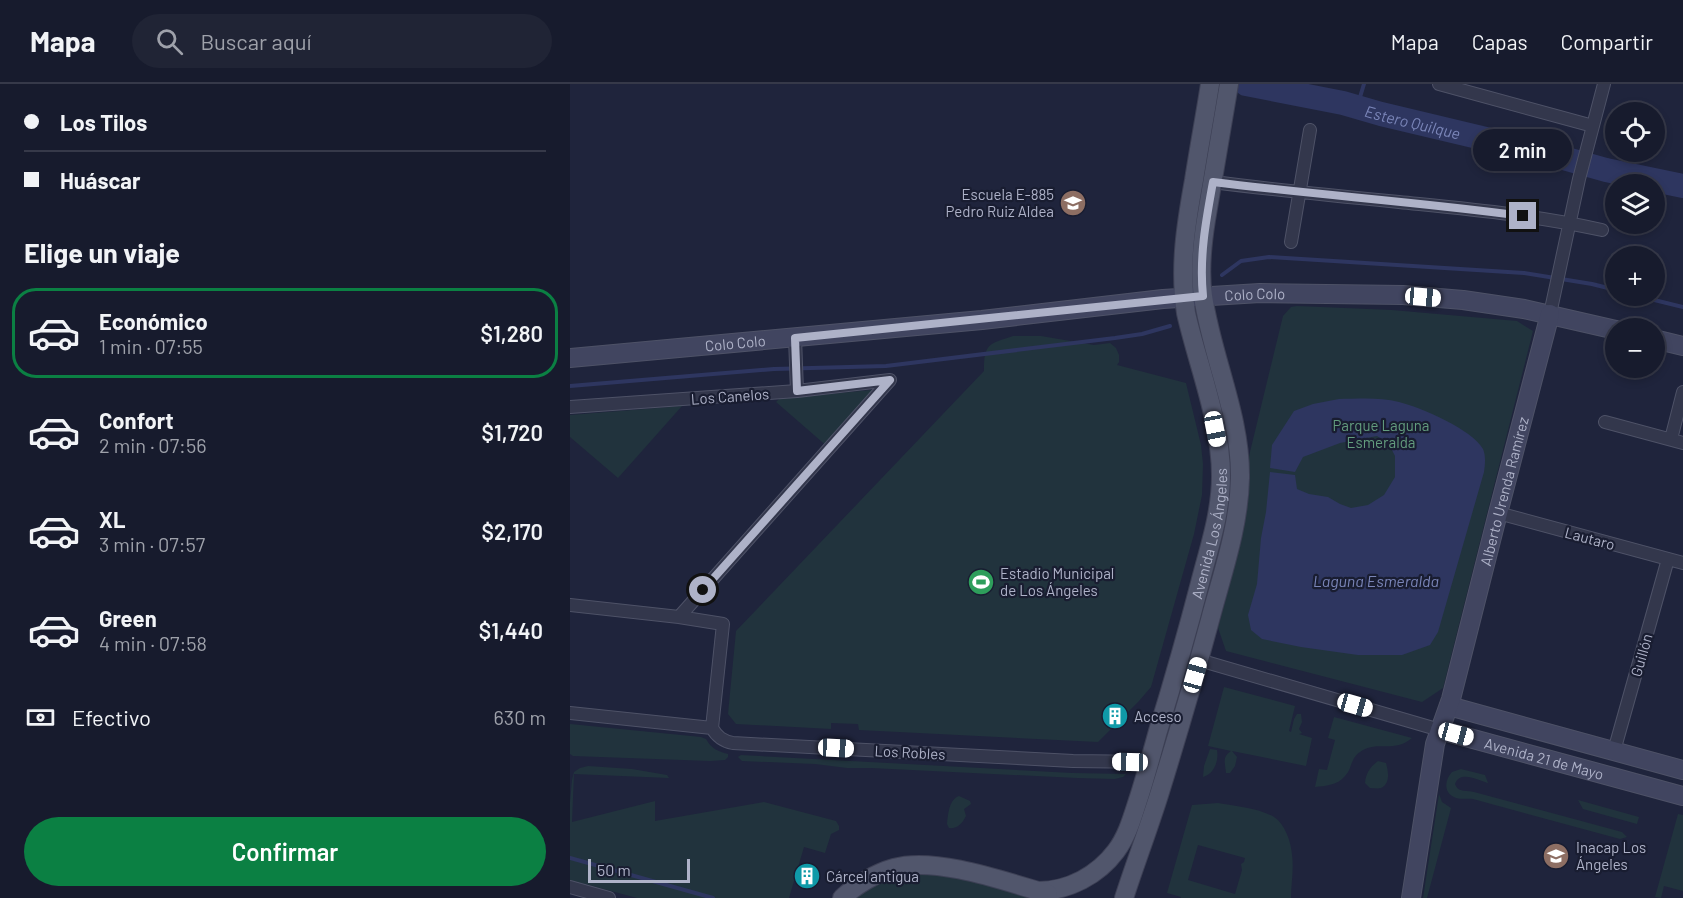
<!DOCTYPE html>
<html lang="es">
<meta charset="utf-8">
<style>
body{margin:0;font-family:Barlow,sans-serif;background:#202435;color:#f1f3f6;height:100vh;display:flex;flex-direction:column;font-size:22px;white-space:nowrap}
*{box-sizing:border-box;margin:0}
p{font-size:20px;color:#9ea1aa}
.icon{flex:none;width:33px;height:33px;fill:none;stroke:currentColor;stroke-width:2;stroke-linecap:round;stroke-linejoin:round}
.map{position:relative;flex:1;overflow:hidden}
.drawer{display:flex;flex-direction:column;background:#171b2d;width:570px}
.drawer>*{flex:none}
.hud{display:grid;align-content:center;height:132px;padding:0 24px;background:#171b2d}
.fabs{position:absolute;left:1035px;top:18px;display:grid;gap:12px}
.fabs a{display:grid;place-items:center;width:60px;height:60px;border-radius:50%;background:#171b2d;box-shadow:0 3px 9px #0003,0 0 0 2px #363949;font-size:30px}
.scale{position:absolute;left:18px;bottom:15px;width:102px;box-sizing:border-box;padding-left:6px;border:3px solid #aeb2c8;border-top:0;font-size:16px;line-height:21px;white-space:nowrap;color:#aeb2c8;-webkit-text-stroke:4px #191d31;paint-order:stroke}
.end{position:absolute;width:27px;height:27px;margin:-14px;border:8px solid #aeb2c8;background:#111;box-shadow:0 0 0 3px #111}
.from{border-radius:50%}
.bubble{position:absolute;height:42px;border-radius:21px;background:#171b2d;box-shadow:0 3px 9px #0003,0 0 0 2px #363949;font-size:20px;font-weight:600;line-height:42px;text-align:center}
.car{position:absolute;width:18px;height:36px;margin:-18px -9px;border-radius:8px;box-shadow:0 0 4px 2px #0007;background:linear-gradient(#fff 24%,#345 0 40%,#fff 0 76%,#345 0 86%,#fff 0)}
.hud b{display:flex;align-items:center;gap:21px;height:57px;font-size:22px}
.hud b+b{border-top:2px solid #363949}
.hud i{width:15px;height:15px;background:#f1f3f6}
ul{padding:0;list-style:none}
li{display:flex;align-items:center;gap:18px;height:90px;margin:0 12px 9px;padding:0 12px;border:3px solid transparent;border-radius:24px}
li div{flex:1}
li b{display:block;font-size:22px}
li em{font-style:normal;font-weight:600}
li.on{border-color:#0b8043}
li>.icon{width:54px;height:54px;stroke-width:1.5}
h2{padding:0 24px;font-size:27px;line-height:72px}
.pay{display:flex;align-items:center;gap:15px;height:66px;padding:0 24px;font-size:22px}
.pay p{margin-inline-start:auto}
.button{display:flex;gap:12px;margin-top:auto;padding:12px 24px}
.button a{flex:1;height:69px;border-radius:36px;background:#0b8043;color:#fff;font-size:24px;font-weight:600;line-height:69px;text-align:center}
header{display:flex;align-items:center;gap:36px;box-sizing:border-box;height:84px;padding:0 30px;background:#171b2d;border-bottom:2px solid #363949}
header strong{font-size:28px}
nav{display:flex;gap:33px;margin-inline-start:auto;font-size:21px}
.search{width:420px;height:54px;background:#202435;display:flex;align-items:center;gap:15px;box-sizing:border-box;padding:0 21px;border-radius:33px;color:#9ea1aa;font-size:22px}
main{display:flex;flex:1;min-height:0}
.map>svg:first-child{display:block}
.green{fill:#21333d;fill-rule:evenodd}
.water{fill:#2e3660}
.lines{fill:none;stroke-linecap:round;stroke-linejoin:round}
.stream{stroke:#2e3660;stroke-width:4}
.river{stroke:#2e3660;stroke-width:24}
.street-casing{stroke:#4e5267;stroke-width:14}
.secondary-casing{stroke:#4e5267;stroke-width:20}
.primary-casing{stroke:#3d4055;stroke-width:20}
.street{stroke:#33374c;stroke-width:12}
.secondary{stroke:#414560;stroke-width:18}
.primary{stroke:#51566c;stroke-width:18}
.route{stroke:#aeb2c8;stroke-width:8}
.labels{text-anchor:middle;dominant-baseline:central;stroke-width:4.5;stroke-linejoin:round;paint-order:stroke}
.poi-label{font-size:15px;fill:#aeb2c8;stroke:#191d31;text-anchor:start}
.street-label{font-size:15px;fill:#aeb2c8;stroke:#191d31}
.park-label{font-size:15px;fill:#639c7e;stroke:#191d31}
.water-label{font-size:16px;font-style:italic;fill:#7a85b8;stroke:#191d31}
</style>
<header>
<strong>Mapa</strong>
<div class="search"><svg class="icon" aria-label="search" viewBox="0 0 24 24"><circle cx="10" cy="10" r="6"/><path d="M15 15l6 6"/></svg>Buscar aquí</div>
<nav><a>Mapa</a><a>Capas</a><a>Compartir</a></nav>
</header>
<main>
<section class="drawer">
<div class="hud">
<b><i class="from"></i>Los Tilos</b>
<b><i></i>Huáscar</b>
</div>
<h2>Elige un viaje</h2>
<ul>
<li class="on"><svg class="icon" aria-label="car" viewBox="0 0 24 24"><path d="M5 17H2v-5l4-1 3-4h7l3 4 3 1v5h-3M9 17h6M6 11h13"/><circle cx="7" cy="17" r="2"/><circle cx="17" cy="17" r="2"/></svg><div><b>Económico</b><p>1 min · 07:55</p></div><em>$1,280</em></li>
<li><svg class="icon" aria-label="car" viewBox="0 0 24 24"><path d="M5 17H2v-5l4-1 3-4h7l3 4 3 1v5h-3M9 17h6M6 11h13"/><circle cx="7" cy="17" r="2"/><circle cx="17" cy="17" r="2"/></svg><div><b>Confort</b><p>2 min · 07:56</p></div><em>$1,720</em></li>
<li><svg class="icon" aria-label="car" viewBox="0 0 24 24"><path d="M5 17H2v-5l4-1 3-4h7l3 4 3 1v5h-3M9 17h6M6 11h13"/><circle cx="7" cy="17" r="2"/><circle cx="17" cy="17" r="2"/></svg><div><b>XL</b><p>3 min · 07:57</p></div><em>$2,170</em></li>
<li><svg class="icon" aria-label="car" viewBox="0 0 24 24"><path d="M5 17H2v-5l4-1 3-4h7l3 4 3 1v5h-3M9 17h6M6 11h13"/><circle cx="7" cy="17" r="2"/><circle cx="17" cy="17" r="2"/></svg><div><b>Green</b><p>4 min · 07:58</p></div><em>$1,440</em></li>
</ul>
<div class="pay"><svg class="icon" aria-label="cash" viewBox="0 0 24 24"><path d="M3 7h18v10H3z"/><circle cx="12" cy="12" r="2"/></svg>Efectivo<p>630 m</p></div>
<div class="button"><a>Confirmar</a></div>
</section>
<div class="map">
<svg width="1113" height="814" viewBox="0 0 1113 814">
<rect width="100%" height="100%" fill="#1f243c"/>
<!-- green -->
<path class="green" d="M727 222 822 226 947 237 963 247 873 604 852 618 656 567 648 544 671 458 679 410V372L713 232 721 223Z
M443 252H471L524 261 540 259 546 264 549 271V278L547 281 616 299 631 361 633 380 632 411 624 450 581 603 569 617 528 658 289 646 288 640 261 639V645L166 640 158 630 166 547 414 287C414 259 419 260 443 252Z
M311 305 259 364 206 318 209 315Z
M112 322 48 394 0 353V331Z
M654 603 725 622 719 647 721 648 724 635 727 630H731L732 638 729 645 732 649 729 650 742 654 736 682 662 667 667 673 665 682 660 689H656C655 678 652 673 661 667L638 662Z
M764 633 842 654C824 669 809 657 793 666 779 674 783 684 775 692 768 701 755 702 745 703L749 685 757 686 765 656 758 654Z
M0 640 131 653 136 655C142 665 147 667 158 670V673L155 676 140 677 3 672 0 670Z
M640 665 647 666C649 677 644 690 633 693L634 682Z
M171 671 502 689 556 690 553 693 545 695 507 694 301 684H277L245 680 172 677 168 673Z
M808 677 816 679C818 686 821 700 811 704 808 705 804 704 800 704L795 699C796 689 800 683 808 677Z
M18 682 62 685 97 691 99 694 4 690 2 738 85 717V737L194 718 266 737 269 742V746L261 750 255 769 234 763 219 814H67L0 796V718L2 696 4 688 10 684Z
M891 685 915 691 918 699C908 696 890 686 885 700 888 709 897 706 904 708L1052 748 1057 753 1050 755 903 715C897 714 889 716 884 713 873 708 875 695 882 688Z
M869 710 872 718 881 724 857 814H853Z
M389 712 400 717 401 720 394 725 396 732C392 740 387 745 379 744L377 740C378 731 379 715 389 712Z
M1008 716 1069 733 1067 740 1013 725Z
M648 719C664 722 689 724 704 733 715 740 721 758 722 771 724 785 721 800 721 814H611V813L597 809 622 721ZM628 761 675 774 674 778 671 780 672 786 665 810 618 796Z
M1108 730 1113 731V807L1094 802 1091 814 1085 813Z
M356 786 472 814H281L313 794Z"/>
<!-- water -->
<path class="water" d="M769 315C788 315 810 313 829 318 850 323 903 346 913 365 916 372 915 381 914 388L868 548 860 561 832 571H788L731 563 692 555 681 546 678 531 687 500 691 454 696 428 700 388 725 391 727 405 739 410 758 413 770 420 781 424 798 421 814 411 825 393V372L819 360 807 352 770 359 733 373 725 388 700 384 702 361 724 327 743 320Z"/>
<g class="lines">
<!-- stream -->
<path class="stream" d="M787 23 794 0
M652 191 671 177 699 173 954 189 1022 200 1046 206
M1068 212 1113 223
M0 302 204 285 316 282 545 254 572 250 600 242
M0 774 143 814"/>
<!-- river -->
<path class="river" id="s1" d="M676 0 773 19 811 30 979 70 1036 86 1113 102"/>
<defs>
<path id="street" d="M869 0 1023 42
M643 98C705 106 767 112 829 118 897 125 965 131 1032 146
M721 158 740 46
M980 230 1009 95 1034 0
M225 254 227 307
M0 323 227 307 320 296
M1035 338 1113 359
M1101 355 1113 308
M928 429 1113 479
M0 521 109 533 153 540 142 644
M109 533 320 296
M629 576 870 646
M0 629 142 644
M142 644C147 653 153 657 163 659L503 677 580 678
M1044 667 1098 475
M0 803 39 814"/>
<g id="secondary">
<path d="M1084 255 1113 262"/>
<path id="s2" d="M0 274 412 236 593 215 690 209 833 211 893 216 954 225 1046 246"/>
<path d="M879 622 1113 686"/>
<path id="s3" d="M870 646 1113 712"/>
<path id="s4" d="M841 814 865 660 881 615 928 429 980 230"/>
</g>
<g id="primary">
<path id="s5" d="M468 807C499 807 528 791 546 767 558 751 563 731 569 713 576 691 582 669 588 647 603 598 617 549 630 499 639 464 651 429 651 392 651 337 628 282 616 229 609 183 616 140 624 96 629 64 635 32 640 0"/>
<path d="M272 814C286 801 306 789 324 784 365 772 437 798 478 810"/>
<path d="M554 814C565 780 578 746 589 711 607 653 624 595 640 536 652 490 669 443 670 394 671 332 642 274 633 212 629 187 632 161 636 136L659 0"/>
</g>
</defs>
<!-- street casing -->
<use href="#street" class="street-casing"/>
<!-- secondary casing -->
<use href="#secondary" class="secondary-casing"/>
<!-- primary casing -->
<use href="#primary" class="primary-casing"/>
<!-- street -->
<use href="#street" class="street"/>
<!-- secondary -->
<use href="#secondary" class="secondary"/>
<!-- primary -->
<use href="#primary" class="primary"/>
</g>
<g class="lines">
<!-- route -->
<path class="route" d="M133 506 320 296 227 307 225 254 633 212C629 173 636 136 643 98 746 111 850 118 953 132"/>
</g>
<!-- icons -->
<defs>
<symbol id="school-disc" viewBox="-11 -11 22 22"><circle r="9.5" fill="#8d6e63" stroke="#191d31"/><path d="M0-5L7-2L0 1L-7-2ZM-4 1L0 2.5L4 1V4Q0 6-4 4Z" fill="#fff"/></symbol>
<symbol id="stadium-disc" viewBox="-11 -11 22 22"><circle r="9.5" fill="#2e9e5b" stroke="#191d31"/><path d="M0-5a6.5 5 0 1 0 0 10a6.5 5 0 1 0 0-10ZM-3.5-1.8h7v3.6h-7Z" fill="#fff"/></symbol>
<symbol id="building-disc" viewBox="-11 -11 22 22"><circle r="9.5" fill="#0f9aa8" stroke="#191d31"/><path d="M-4-6H4V6H1V3H-1V6H-4ZM-2.5-4.3h1.7v1.8h-1.7ZM.8-4.3h1.7v1.8H.8ZM-2.5-1h1.7V.8h-1.7ZM.8-1h1.7V.8H.8Z" fill="#fff"/></symbol>
<symbol id="university-disc" viewBox="-11 -11 22 22"><circle r="9.5" fill="#8d6e63" stroke="#191d31"/><path d="M0-5L7-2L0 1L-7-2ZM-4 1L0 2.5L4 1V4Q0 6-4 4Z" fill="#fff"/></symbol>
</defs>
<g fill-rule="evenodd">
<use href="#school-disc" x="488" y="104" width="30" height="30"/>
<use href="#stadium-disc" x="396" y="483" width="30" height="30"/>
<use href="#building-disc" x="530" y="617" width="30" height="30"/>
<use href="#university-disc" x="971" y="757" width="30" height="30"/>
<use href="#building-disc" x="222" y="777" width="30" height="30"/>
</g>
<g class="labels">
<!-- poi labels -->
<g class="poi-label">
<text x="484" y="110" text-anchor="end">Escuela E-885<tspan x="484" dy="17">Pedro Ruiz Aldea</tspan></text>
<text x="430" y="489">Estadio Municipal<tspan x="430" dy="17">de Los Ángeles</tspan></text>
<text x="564" y="632">Acceso</text>
<text x="1006" y="763">Inacap Los<tspan x="1006" dy="17">Ángeles</tspan></text>
<text x="256" y="792">Cárcel antigua</text>
</g>
<!-- street labels -->
<g class="street-label">
<text stroke="none"><textPath href="#s2" startOffset="688">Colo Colo</textPath></text>
<text stroke="none"><textPath href="#s2" startOffset="166">Colo Colo</textPath></text>
<text transform="translate(160 312) rotate(-4)">Los Canelos</text>
<text stroke="none"><textPath href="#s4" startOffset="418">Alberto Urenda Ramírez</textPath></text>
<text stroke="none"><textPath href="#s5" startOffset="423">Avenida Los Ángeles</textPath></text>
<text transform="translate(1020 454) rotate(15)">Lautaro</text>
<text transform="translate(1071 571) rotate(-74)">Guillón</text>
<text transform="translate(340 668) rotate(3)">Los Robles</text>
<text stroke="none"><textPath href="#s3" startOffset="108">Avenida 21 de Mayo</textPath></text>
</g>
<!-- park labels -->
<g class="park-label">
<text x="811" y="341">Parque Laguna<tspan x="811" dy="17">Esmeralda</tspan></text>
</g>
<!-- water labels -->
<g class="water-label">
<text stroke="none"><textPath href="#s1" startOffset="171">Estero Quilque</textPath></text>
<text x="806" y="496">Laguna Esmeralda</text>
</g>
</g>
</svg>
<div class="fabs">
<a><svg class="icon" aria-label="locate" viewBox="0 0 24 24"><circle cx="12" cy="12" r="6"/><path d="M12 2v4M12 18v4M2 12h4M18 12h4"/></svg></a>
<a><svg class="icon" aria-label="layers" viewBox="0 0 24 24"><path d="M12 4l9 5-9 5-9-5zM3 14l9 5 9-5"/></svg></a>
<a>+</a>
<a>−</a>
</div>
<div class="scale">50 m</div>
<i class="end from" style="left:133px;top:506px"></i>
<i class="end" style="left:953px;top:132px"></i>
<div class="bubble" style="left:903px;top:45px;width:99px">2 min</div>
<i class="car" style="left:853px;top:213px;rotate:95deg"></i>
<i class="car" style="left:645px;top:345px;rotate:169deg"></i>
<i class="car" style="left:625px;top:591px;rotate:16deg"></i>
<i class="car" style="left:785px;top:621px;rotate:106deg"></i>
<i class="car" style="left:886px;top:650px;rotate:105deg"></i>
<i class="car" style="left:266px;top:664px;rotate:93deg"></i>
<i class="car" style="left:560px;top:678px;rotate:271deg"></i>
</div>
</main>
